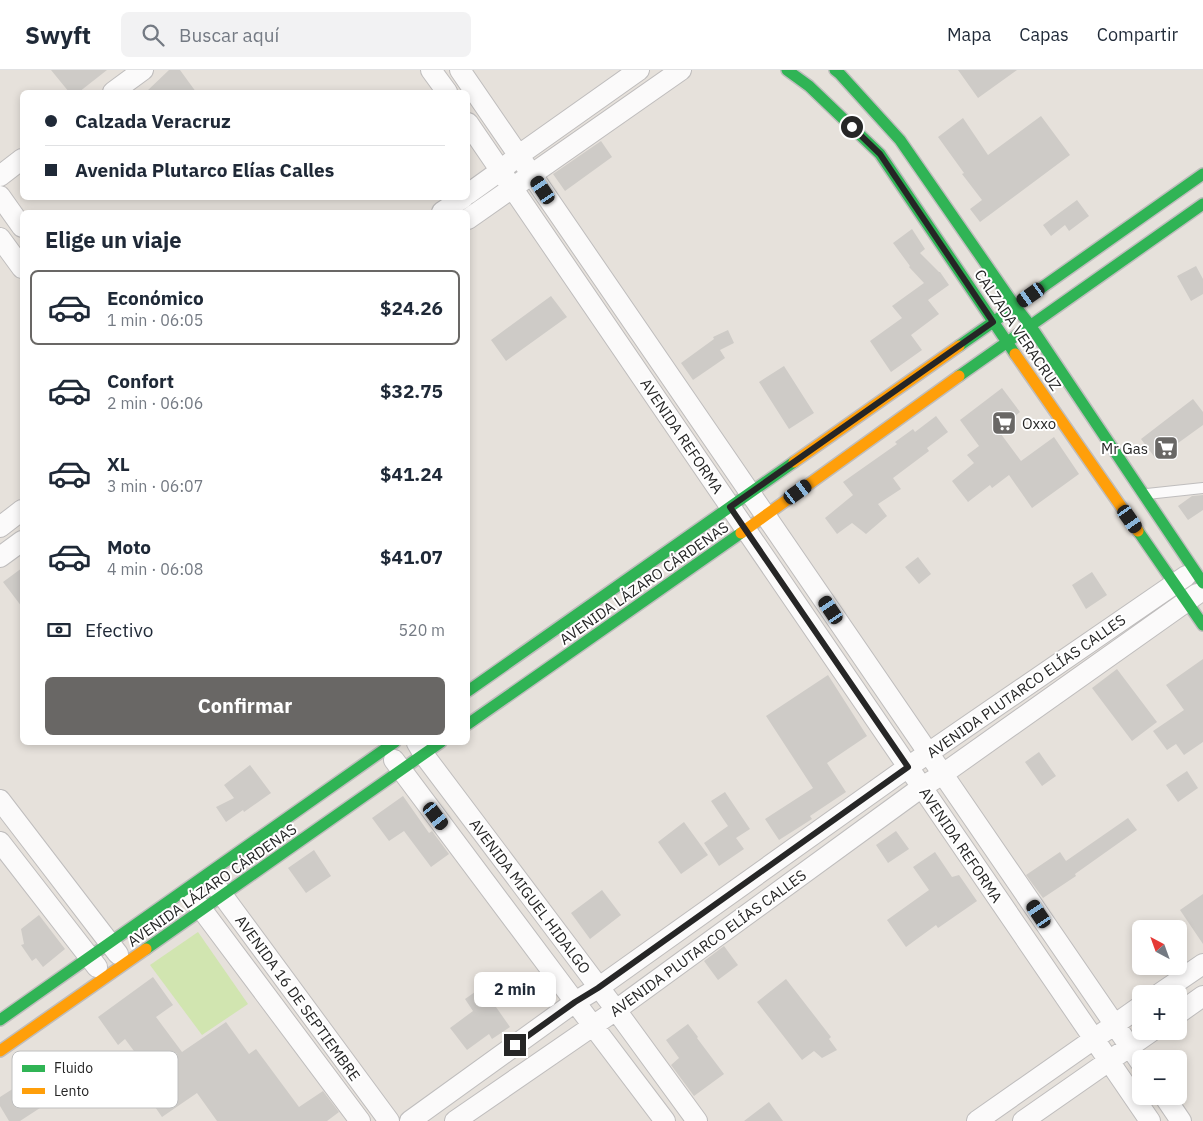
<!DOCTYPE html>
<html lang="es">
<meta charset="utf-8">
<style>
body{margin:0;font-family:"IBM Plex Sans",sans-serif;background:#f2f2f3;color:#1f2937;height:100vh;display:flex;flex-direction:column;font-size:19px;white-space:nowrap}
*{box-sizing:border-box;margin:0}
p{font-size:16px;color:#747a83}
.icon{flex:none;width:28px;height:28px;fill:none;stroke:currentColor;stroke-width:2;stroke-linecap:round;stroke-linejoin:round}
.map{position:relative;flex:1;overflow:hidden}
.sheet{position:absolute;left:20px;top:140px;width:450px;height:535px;display:flex;flex-direction:column;background:#fff;border-radius:8px;box-shadow:0 2px 8px #0003}
.sheet>*{flex:none}
.top-card{position:absolute;left:20px;top:20px;width:450px;height:110px;border-radius:8px;box-shadow:0 2px 8px #0003;display:grid;align-content:center;height:110px;padding:0 25px;background:#fff}
.needle{width:32px;rotate:319deg}
.tools{position:absolute;left:1132px;top:850px;display:grid;gap:10px}
.tools a{display:grid;place-items:center;width:55px;height:55px;border-radius:8px;background:#fff;box-shadow:0 2px 8px #0003;font-size:25px}
.end{position:absolute;width:22px;height:22px;margin:-11px;border:6px solid #262626;background:#fff;box-shadow:0 0 0 2px #fff}
.from{border-radius:50%}
.bubble{position:absolute;height:35px;border-radius:8px;background:#fff;box-shadow:0 2px 8px #0003;font-size:16px;font-weight:700;line-height:35px;text-align:center}
.car{position:absolute;width:15px;height:30px;margin:-15px -8px;border-radius:6px;box-shadow:0 0 4px 1px #0007;background:linear-gradient(#222 24%,#8ab4d8 0 40%,#222 0 76%,#8ab4d8 0 86%,#222 0)}
.top-card b{display:flex;align-items:center;gap:18px;height:48px;font-size:19px}
.top-card b+b{border-top:1px solid #e0e1e3}
.top-card i{width:12px;height:12px;background:#1f2937}
ul{padding:0;list-style:none}
li{display:flex;align-items:center;gap:15px;height:75px;margin:0 10px 8px;padding:0 15px;border:2px solid transparent;border-radius:8px}
li div{flex:1}
li b{display:block;font-size:19px}
li em{font-style:normal;font-weight:700}
li.on{border-color:#696765}
li>.icon{width:45px;height:45px;stroke-width:1.5}
h2{padding:0 25px;font-size:22px;line-height:60px}
.pay{display:flex;align-items:center;gap:12px;height:55px;padding:0 25px;font-size:19px}
.pay p{margin-inline-start:auto}
.cta{display:flex;gap:10px;margin-top:auto;padding:10px 25px}
.cta a{flex:1;height:58px;border-radius:8px;background:#696765;color:#fff;font-size:20px;font-weight:700;line-height:58px;text-align:center}
header{display:flex;align-items:center;gap:30px;box-sizing:border-box;height:70px;padding:0 25px;background:#fff;border-bottom:1px solid #e0e1e3}
header strong{font-size:24px}
nav{display:flex;gap:28px;margin-inline-start:auto;font-size:18px}
.search{width:350px;height:45px;background:#f2f2f3;display:flex;align-items:center;gap:12px;box-sizing:border-box;padding:0 18px;border-radius:8px;color:#747a83;font-size:19px}
.map>svg:first-child{display:block}
.pitch{fill:#d1e5b0}
.building{fill:#cecbc7}
.lines{fill:none;stroke-linecap:round;stroke-linejoin:round}
.lane-casing{stroke:#bfbdbd;stroke-width:12}
.street-casing{stroke:#bfbdbd;stroke-width:22}
.fast-casing{stroke:#bfbdbd;stroke-width:14}
.slow-casing{stroke:#bfbdbd;stroke-width:14}
.lane{stroke:#fbfafa;stroke-width:10}
.street{stroke:#fbfafa;stroke-width:20}
.fast{stroke:#30b455;stroke-width:11}
.slow{stroke:#ff9f0a;stroke-width:11}
.route{stroke:#262626;stroke-width:6}
.labels{text-anchor:middle;dominant-baseline:central;stroke-width:4;stroke-linejoin:round;paint-order:stroke}
.street-label{font-size:15px;fill:#262626;stroke:#fff}
.poi-label{font-size:15px;fill:#262626;stroke:#fff;text-anchor:start}
.key{fill:#fff;stroke:#bebebe;stroke-width:1}
.key-label{font-size:14px;fill:#262626}
</style>
<header>
<strong>Swyft</strong>
<div class="search"><svg class="icon" aria-label="search" viewBox="0 0 24 24"><circle cx="10" cy="10" r="6"/><path d="M15 15l6 6"/></svg>Buscar aquí</div>
<nav><a>Mapa</a><a>Capas</a><a>Compartir</a></nav>
</header>
<div class="map">
<svg width="1203" height="1051" viewBox="0 0 1203 1051">
<rect width="100%" height="100%" fill="#e6e1db"/>
<!-- pitch -->
<path class="pitch" d="M198 862 248 934 202 965 150 895Z"/>
<!-- building -->
<path class="building" d="M51 0H107L79 22H69Z
M169 0H180L196 22H146Z
M958 0H1017L978 28Z
M1041 46 1070 85 980 152 970 139 982 130 962 104 964 103 938 67 963 48 988 85Z
M601 71 612 87 565 121 553 104Z
M1077 130 1089 146 1069 161 1065 155 1051 166 1043 155Z
M912 159 925 179 920 183 939 202H940L949 215 928 230 939 244 911 265 922 280 891 302 870 271 902 248 892 236 924 213 909 197 910 196 893 173Z
M1196 196 1203 209V224L1191 231 1177 206Z
M551 226 567 247 506 291 491 270Z
M728 260 734 273 720 280 725 288 693 310 681 293 714 269 713 267Z
M784 296 814 343 789 359 759 312Z
M1002 318 1020 342 998 360 1021 391 1054 367 1079 404 1032 438 1009 405 992 418 990 415 968 432 952 411 974 393 967 385 979 376 960 350Z
M1193 329 1203 342V355L1156 389 1141 369Z
M936 346 948 362 927 378 929 381 893 408 901 419 878 434 887 446 866 464 852 453 837 464 825 448 853 425 843 412 897 374 895 372 913 359 915 362Z
M1203 425V440L1188 450 1178 436 1192 426Z
M918 487 931 504 919 514 905 497Z
M22 498V537L3 512Z
M1092 502 1107 525 1086 539 1072 515Z
M1203 589V672L1184 685 1176 674 1167 680 1153 661 1184 640 1166 615Z
M1117 599 1157 652 1132 671 1092 618Z
M828 605 867 666 827 693 846 722 810 746 812 749 779 770 765 749 813 718 766 646Z
M1039 682 1056 706 1042 716 1025 692Z
M250 695 271 723 244 742 243 740 226 752 216 737 234 728 224 715Z
M1187 701 1198 718 1178 732 1166 715Z
M725 722 750 759 736 768 744 779 719 796 704 773 728 756 711 731Z
M403 726 429 763 432 761 449 784 431 797 404 761 389 771 372 748Z
M1128 748 1137 760 1075 804 1076 806 1043 828 1026 805 1060 782 1066 791Z
M684 752 708 785 681 804 658 772Z
M896 761 909 779 888 793 876 775Z
M314 780 331 806 306 823 288 798Z
M935 782 952 807 959 805 977 831 938 858 936 855 906 877 887 850 929 820 913 797Z
M602 820 621 845 590 869 571 843Z
M1203 824V874L1180 840Z
M39 845 65 879 43 897 36 888 32 891 21 875 24 874 21 859Z
M724 876 738 895 718 910 704 891Z
M153 907 173 935 156 947 182 982 226 952 249 984 256 979 299 1037 323 1021 339 1042 327 1051H217L197 1023 162 1047 144 1021 157 1012 125 969 118 975 98 947Z
M786 909 831 967 829 969 837 980 822 988 814 981 802 990 757 932Z
M482 917 510 957 492 969 489 964 467 980 450 958 473 941 465 929Z
M688 954 698 967 697 968 724 1004 694 1026 671 995 679 988 666 970Z
M44 999 60 1025 20 1051H9L0 1036V1027Z
M769 1032 783 1051H744Z"/>
<g class="lines">
<defs>
<path id="lane" d="M1147 424 1203 418"/>
<path id="street" d="M431 0 447 22
M460 0 1141 993
M113 22 143 0
M468 53 1150 1051
M0 106 22 89
M468 124 500 101 519 85 639 0
M0 126 22 157
M442 142 463 128
M468 149 681 0
M0 168 22 198
M0 457 22 440
M0 487 22 471
M417 673 424 685 616 940 697 1051
M394 690 575 932 665 1051
M0 730 118 884
M0 772 97 897
M215 815 389 1051
M194 829 360 1051
M1159 924 1203 894
M1179 943 1203 926
M1164 1026 1181 1051
M410 1051 575 932 598 918 908 697 1186 506
M455 1051 616 940 922 717 943 704 1197 524
M977 1051 1141 936
M1023 1051 1152 961"/>
<path id="fast" d="M787 0 809 16 880 84 1015 284
M835 0 840 4 900 70 1015 236 1030 255 1203 513
M959 276 1203 104
M959 306 1203 134
M1138 461 1203 555
M468 621 794 392
M468 654 741 463
M146 879 441 672
M0 950 395 672"/>
<path id="slow" d="M1015 284 1138 461
M794 392 959 276
M741 463 959 306
M0 981 146 879"/>
</defs>
<!-- lane casing -->
<use href="#lane" class="lane-casing"/>
<!-- street casing -->
<use href="#street" class="street-casing"/>
<!-- fast casing -->
<use href="#fast" class="fast-casing"/>
<!-- slow casing -->
<use href="#slow" class="slow-casing"/>
<!-- lane -->
<use href="#lane" class="lane"/>
<!-- street -->
<use href="#street" class="street"/>
<!-- fast -->
<use href="#fast" class="fast"/>
<!-- slow -->
<use href="#slow" class="slow"/>
</g>
<g class="lines">
<!-- route -->
<path class="route" d="M515 975 575 932 598 918 908 697 730 437 993 252 880 84 852 57"/>
</g>
<!-- icons -->
<defs>
<symbol id="supermarket-square" viewBox="-11 -11 22 22"><rect x="-9" y="-9" width="18" height="18" rx="4" fill="#696765" stroke="#fff"/><path d="M-6-5.5h2.5l.6 2H6L4.5 2H-2.5L-4.4-4H-6ZM-1.5 3.2a1.3 1.3 0 1 0 .1 0ZM3 3.2a1.3 1.3 0 1 0 .1 0Z" fill="#fff"/></symbol>
</defs>
<g fill-rule="evenodd">
<use href="#supermarket-square" x="990" y="339" width="28" height="28"/>
<use href="#supermarket-square" x="1152" y="364" width="28" height="28"/>
</g>
<g class="labels">
<!-- street labels -->
<g class="street-label">
<text transform="translate(1018 260) rotate(56)">CALZADA VERACRUZ</text>
<text transform="translate(682 366) rotate(56)">AVENIDA REFORMA</text>
<text transform="translate(644 513) rotate(-35)">AVENIDA LÁZARO CÁRDENAS</text>
<text transform="translate(1026 616) rotate(-35)">AVENIDA PLUTARCO ELÍAS CALLES</text>
<text transform="translate(961 775) rotate(56)">AVENIDA REFORMA</text>
<text transform="translate(212 815) rotate(-35)">AVENIDA LÁZARO CÁRDENAS</text>
<text transform="translate(530 826) rotate(53)">AVENIDA MIGUEL HIDALGO</text>
<text transform="translate(708 873) rotate(-36)">AVENIDA PLUTARCO ELÍAS CALLES</text>
<text transform="translate(298 928) rotate(54)">AVENIDA 16 DE SEPTIEMBRE</text>
</g>
<!-- poi labels -->
<g class="poi-label">
<text x="1022" y="353">Oxxo</text>
<text x="1148" y="378" text-anchor="end">Mr Gas</text>
</g>
</g>
<!-- legend -->
<rect x="12" y="981" width="166" height="57" rx="8" class="key"/>
<rect x="22" y="995" width="23" height="7" fill="#30b455"/>
<rect x="22" y="1018" width="23" height="6" fill="#ff9f0a"/>
<g class="key-label">
<text x="54" y="1003">Fluido</text>
<text x="54" y="1026">Lento</text>
</g>
</svg>
<div class="tools">
<a><svg class="needle" viewBox="-14 -14 28 28"><path d="M0-13l5 13h-10z" fill="#e53935"/><path d="M0 13l5-13h-10z" fill="#747a83"/></svg></a>
<a>+</a>
<a>−</a>
</div>
<i class="end from" style="left:852px;top:57px"></i>
<i class="end" style="left:515px;top:975px"></i>
<div class="bubble" style="left:474px;top:902px;width:82px">2 min</div>
<i class="car" style="left:543px;top:120px;rotate:326deg"></i>
<i class="car" style="left:1031px;top:225px;rotate:235deg"></i>
<i class="car" style="left:798px;top:422px;rotate:54deg"></i>
<i class="car" style="left:1130px;top:449px;rotate:145deg"></i>
<i class="car" style="left:831px;top:540px;rotate:326deg"></i>
<i class="car" style="left:436px;top:746px;rotate:143deg"></i>
<i class="car" style="left:1039px;top:844px;rotate:326deg"></i>
<div class="top-card">
<b><i class="from"></i>Calzada Veracruz</b>
<b><i></i>Avenida Plutarco Elías Calles</b>
</div>
<section class="sheet">
<h2>Elige un viaje</h2>
<ul>
<li class="on"><svg class="icon" aria-label="car" viewBox="0 0 24 24"><path d="M5 17H2v-5l4-1 3-4h7l3 4 3 1v5h-3M9 17h6M6 11h13"/><circle cx="7" cy="17" r="2"/><circle cx="17" cy="17" r="2"/></svg><div><b>Económico</b><p>1 min · 06:05</p></div><em>$24.26</em></li>
<li><svg class="icon" aria-label="car" viewBox="0 0 24 24"><path d="M5 17H2v-5l4-1 3-4h7l3 4 3 1v5h-3M9 17h6M6 11h13"/><circle cx="7" cy="17" r="2"/><circle cx="17" cy="17" r="2"/></svg><div><b>Confort</b><p>2 min · 06:06</p></div><em>$32.75</em></li>
<li><svg class="icon" aria-label="car" viewBox="0 0 24 24"><path d="M5 17H2v-5l4-1 3-4h7l3 4 3 1v5h-3M9 17h6M6 11h13"/><circle cx="7" cy="17" r="2"/><circle cx="17" cy="17" r="2"/></svg><div><b>XL</b><p>3 min · 06:07</p></div><em>$41.24</em></li>
<li><svg class="icon" aria-label="car" viewBox="0 0 24 24"><path d="M5 17H2v-5l4-1 3-4h7l3 4 3 1v5h-3M9 17h6M6 11h13"/><circle cx="7" cy="17" r="2"/><circle cx="17" cy="17" r="2"/></svg><div><b>Moto</b><p>4 min · 06:08</p></div><em>$41.07</em></li>
</ul>
<div class="pay"><svg class="icon" aria-label="cash" viewBox="0 0 24 24"><path d="M3 7h18v10H3z"/><circle cx="12" cy="12" r="2"/></svg>Efectivo<p>520 m</p></div>
<div class="cta"><a>Confirmar</a></div>
</section>
</div>
